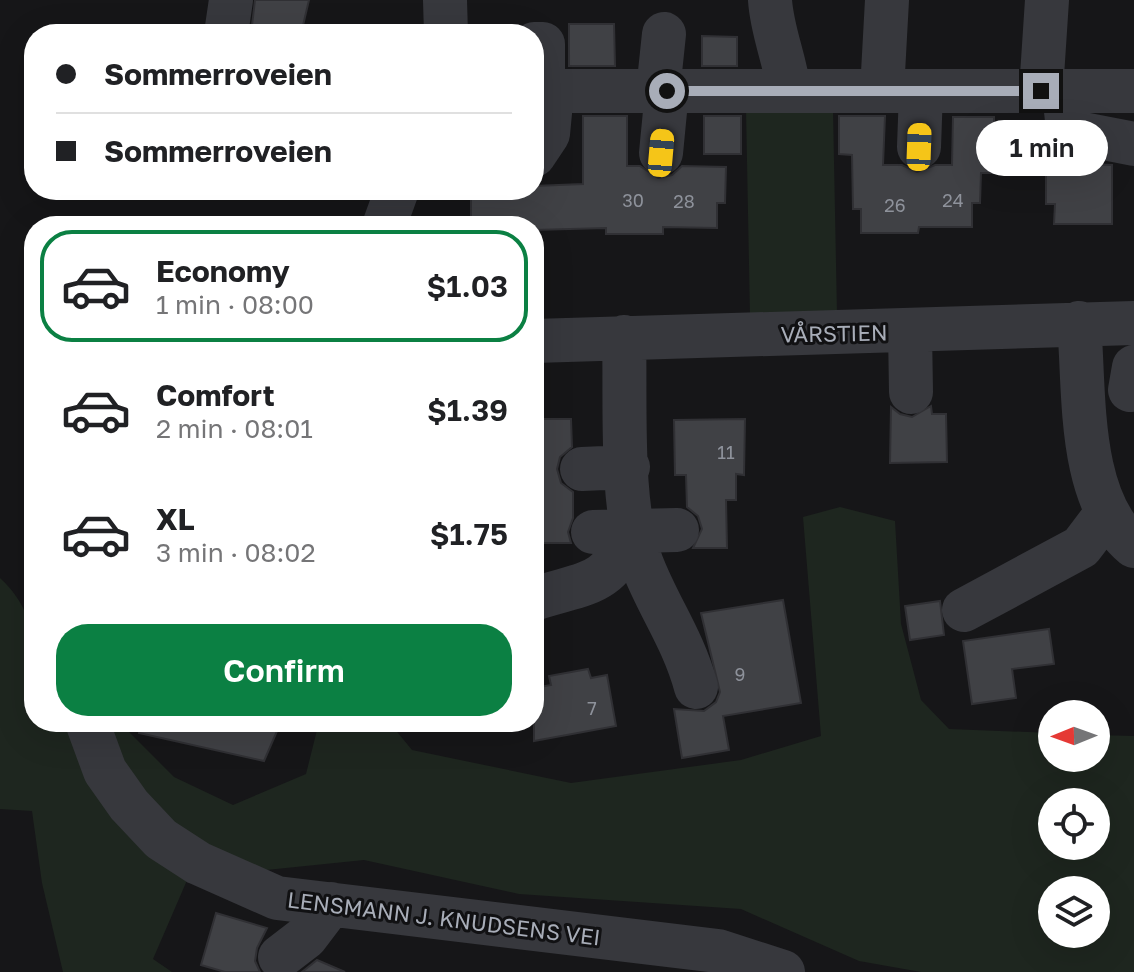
<!DOCTYPE html>
<meta charset="utf-8">
<style>
body{margin:0;font-family:"Golos Text",sans-serif;background:#f2f2f2;color:#202124;height:100vh;display:flex;flex-direction:column;font-size:30px;white-space:nowrap}
*{box-sizing:border-box;margin:0}
p{font-size:26px;color:#757577}
.icon{flex:none;width:44px;height:44px;fill:none;stroke:currentColor;stroke-width:2;stroke-linecap:round;stroke-linejoin:round}
.map{position:relative;flex:1;overflow:hidden}
.panel{position:absolute;left:24px;top:216px;width:520px;height:516px;display:flex;flex-direction:column;background:#fff;border-radius:32px;box-shadow:0 8px 32px #0002}
.panel>*{flex:none}
.guide{position:absolute;left:24px;top:24px;width:520px;height:176px;border-radius:32px;box-shadow:0 8px 32px #0002;display:grid;align-content:center;height:176px;padding:0 32px;background:#fff}
.needle{width:52px;rotate:269deg}
.fabs{position:absolute;left:1038px;top:700px;display:grid;gap:16px}
.fabs a{display:grid;place-items:center;width:72px;height:72px;border-radius:50%;background:#fff;box-shadow:0 8px 32px #0002;font-size:40px}
.end{position:absolute;width:36px;height:36px;margin:-18px;border:10px solid #a8adb8;background:#111;box-shadow:0 0 0 4px #111}
.from{border-radius:50%}
.bubble{position:absolute;height:56px;border-radius:28px;background:#fff;box-shadow:0 8px 32px #0002;font-size:26px;font-weight:600;line-height:56px;text-align:center}
.car{position:absolute;width:24px;height:48px;margin:-24px -12px;border-radius:10px;box-shadow:0 0 6px 2px #0007;background:linear-gradient(#f5c518 24%,#345 0 40%,#f5c518 0 76%,#345 0 86%,#f5c518 0)}
.guide b{display:flex;align-items:center;gap:28px;height:76px;font-size:30px}
.guide b+b{border-top:2px solid #e0e0e0}
.guide i{width:20px;height:20px;background:#202124}
ul{padding:14px 0 0;list-style:none}
li{display:flex;align-items:center;gap:24px;height:112px;margin:0 16px 12px;padding:0 16px;border:4px solid transparent;border-radius:32px}
li div{flex:1}
li b{display:block;font-size:30px}
li em{font-style:normal;font-weight:600}
li.selected{border-color:#0b8043}
li>.icon{width:72px;height:72px;stroke-width:1.5}
.cta{display:flex;gap:16px;margin-top:auto;padding:16px 32px}
.cta a{flex:1;height:92px;border-radius:32px;background:#0b8043;color:#fff;font-size:32px;font-weight:600;line-height:92px;text-align:center}
.map>svg:first-child{display:block}
.green{fill:#1e261f;fill-rule:evenodd}
.building{fill:#404145;stroke:#303034;stroke-width:2}
.lines{fill:none;stroke-linecap:round;stroke-linejoin:round}
.minor{stroke:#37383d;stroke-width:44}
.route{stroke:#a8adb8;stroke-width:10}
.labels{text-anchor:middle;dominant-baseline:central;stroke-width:6;stroke-linejoin:round;paint-order:stroke}
.number-label{font-size:18px;fill:#8e929b}
.street-label{font-size:22px;fill:#a8adb8;stroke:#111113}
</style>
<div class="map">
<svg width="1134" height="972" viewBox="0 0 1134 972">
<rect width="100%" height="100%" fill="#161618"/>
<!-- green -->
<path class="green" d="M746 109 833 110 837 314 750 316Z
M840 507 895 521 901 624 921 700 949 729 1052 733V758H1096V735L1134 736V972H921L859 961 741 909 519 894 364 860 188 878 153 959 172 972H63L42 883 32 811 0 809V578C44 618 34 668 34 722H119L174 777 233 805 306 774 319 722H389L412 750 571 783 741 760 821 736 803 517ZM1052 802H1096V846H1052ZM1052 890H1096V934H1052Z"/>
<!-- building -->
<path class="building" d="M255 0H309L301 34H251Z
M569 24H614L615 66H569Z
M702 36 737 37V66H702Z
M583 116H627V166H640L658 178 672 175 682 166 726 167 725 203H717V228L663 227V234H606V228L534 230V226H471V196L518 194 517 190H534V186L583 184Z
M704 116H741V154H704Z
M839 116H885L883 165H902L917 172 935 165H952L953 117H994V124L1042 125 1046 173H981L980 203H972V227H919L918 233H861V209H853L852 155 839 154Z
M1046 163 1112 165V224H1054L1055 204H1046Z
M931 406 932 414H946L947 462 890 463 891 407 900 414 912 417Z
M534 419H571L572 447 560 457 557 469 561 483 573 492V518L568 532 571 543H541L540 472H534Z
M745 419 744 475 736 474V500H726L727 548H693L702 529 698 516 687 507 686 475H675L674 420Z
M783 600 801 703 723 716 729 750 682 758 674 709 704 711 716 702 720 692 701 613Z
M940 601 944 635 910 640 905 606Z
M1049 629 1054 664 1012 669 1016 698 972 704 963 641Z
M588 669 591 678 607 675 616 726 534 741V688L551 685 549 676Z
M141 722H281L264 761 139 733Z
M216 913 267 928 257 948 255 961 260 972H225L201 965Z
M317 960 345 972H302Z"/>
<g class="lines">
<!-- minor -->
<path class="minor" d="M445 0 446 34
M770 0C772 32 785 59 789 91
M226 34 231 0
M534 44H543V91
M534 91H1134
M658 91 664 34
M882 91 887 0
M1041 91 1047 0
M1064 91 1067 121 1078 133 1134 144
M919 147 921 91
M661 153 667 91
M534 155 548 134 552 92
M384 226 397 190
M1079 323C1085 392 1077 499 1134 546
M910 331 911 392
M624 337C626 400 619 508 642 564 659 608 683 639 696 687
M534 341 1134 323
M1130 390 1134 367
M582 469 628 467
M593 532 677 530
M534 599C589 581 605 588 633 534
M964 610 1081 547 1106 514
M87 722 105 771 129 805 161 839 198 863 277 898 718 951 783 972
M280 957 306 937 331 904"/>
</g>
<g class="lines">
<!-- route -->
<path class="route" d="M667 91H1041"/>
</g>
<g class="labels">
<!-- number labels -->
<g class="number-label">
<text x="633" y="200">30</text>
<text x="953" y="200">24</text>
<text x="684" y="201">28</text>
<text x="895" y="205">26</text>
<text x="726" y="452">11</text>
<text x="740" y="674">9</text>
<text x="592" y="708">7</text>
</g>
<!-- street labels -->
<g class="street-label">
<text transform="translate(834 333) rotate(-1)">VÅRSTIEN</text>
<text transform="translate(444 918) rotate(7)">LENSMANN J. KNUDSENS VEI</text>
</g>
</g>
</svg>
<div class="fabs">
<a><svg class="needle" viewBox="-14 -14 28 28"><path d="M0-13l5 13h-10z" fill="#e53935"/><path d="M0 13l5-13h-10z" fill="#757577"/></svg></a>
<a><svg class="icon" aria-label="locate" viewBox="0 0 24 24"><circle cx="12" cy="12" r="6"/><path d="M12 2v4M12 18v4M2 12h4M18 12h4"/></svg></a>
<a><svg class="icon" aria-label="layers" viewBox="0 0 24 24"><path d="M12 4l9 5-9 5-9-5zM3 14l9 5 9-5"/></svg></a>
</div>
<i class="end from" style="left:667px;top:91px"></i>
<i class="end" style="left:1041px;top:91px"></i>
<div class="bubble" style="left:976px;top:120px;width:132px">1 min</div>
<i class="car" style="left:919px;top:147px;rotate:2deg"></i>
<i class="car" style="left:661px;top:153px;rotate:5deg"></i>
<div class="guide">
<b><i class="from"></i>Sommerroveien</b>
<b><i></i>Sommerroveien</b>
</div>
<section class="panel">
<ul>
<li class="selected"><svg class="icon" aria-label="car" viewBox="0 0 24 24"><path d="M5 17H2v-5l4-1 3-4h7l3 4 3 1v5h-3M9 17h6M6 11h13"/><circle cx="7" cy="17" r="2"/><circle cx="17" cy="17" r="2"/></svg><div><b>Economy</b><p>1 min · 08:00</p></div><em>$1.03</em></li>
<li><svg class="icon" aria-label="car" viewBox="0 0 24 24"><path d="M5 17H2v-5l4-1 3-4h7l3 4 3 1v5h-3M9 17h6M6 11h13"/><circle cx="7" cy="17" r="2"/><circle cx="17" cy="17" r="2"/></svg><div><b>Comfort</b><p>2 min · 08:01</p></div><em>$1.39</em></li>
<li><svg class="icon" aria-label="car" viewBox="0 0 24 24"><path d="M5 17H2v-5l4-1 3-4h7l3 4 3 1v5h-3M9 17h6M6 11h13"/><circle cx="7" cy="17" r="2"/><circle cx="17" cy="17" r="2"/></svg><div><b>XL</b><p>3 min · 08:02</p></div><em>$1.75</em></li>
</ul>
<div class="cta"><a>Confirm</a></div>
</section>
</div>
